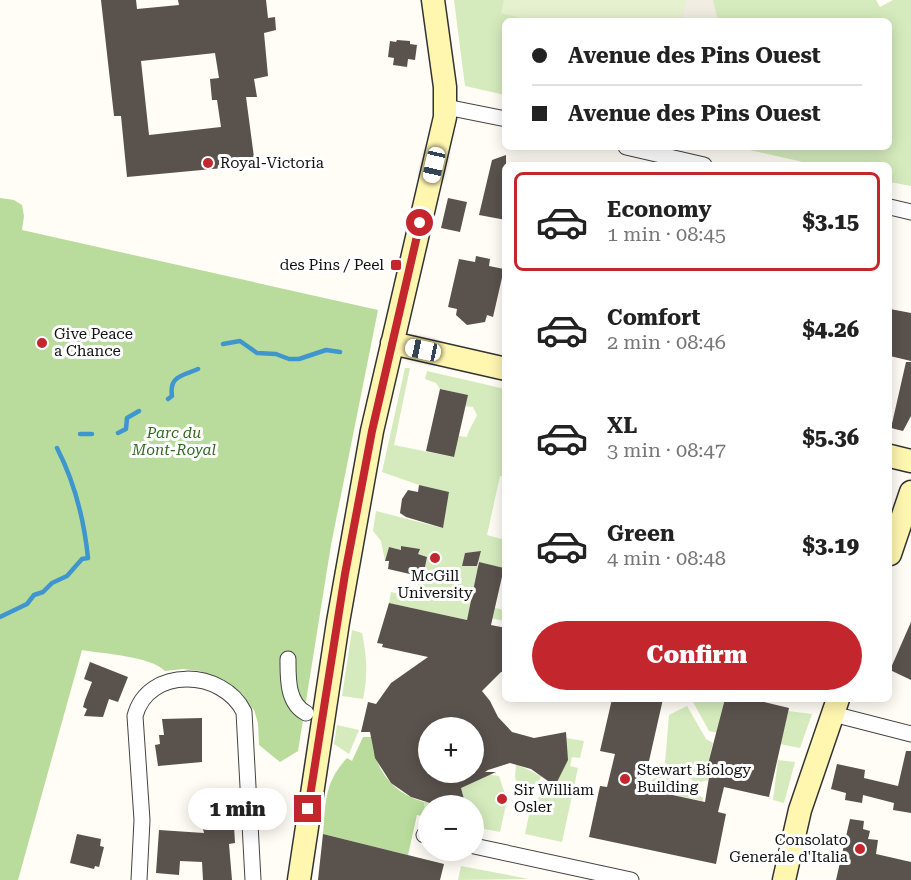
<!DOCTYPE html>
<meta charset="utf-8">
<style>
body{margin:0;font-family:"Roboto Serif",serif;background:#f2f2f2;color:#222;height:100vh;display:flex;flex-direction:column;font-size:22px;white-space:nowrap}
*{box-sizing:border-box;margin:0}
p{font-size:20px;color:#767676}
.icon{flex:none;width:33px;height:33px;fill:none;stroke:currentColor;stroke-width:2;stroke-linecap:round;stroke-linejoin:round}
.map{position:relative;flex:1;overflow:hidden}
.details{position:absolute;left:502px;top:162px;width:390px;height:540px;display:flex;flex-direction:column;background:#fff;border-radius:9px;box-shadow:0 3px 15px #0003}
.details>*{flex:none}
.banner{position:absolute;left:502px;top:18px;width:390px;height:132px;border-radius:9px;box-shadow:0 3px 15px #0003;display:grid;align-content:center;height:132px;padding:0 30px;background:#fff}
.buttons{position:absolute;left:418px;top:717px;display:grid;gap:12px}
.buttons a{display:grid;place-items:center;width:66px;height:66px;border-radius:50%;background:#fff;box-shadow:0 3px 15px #0003;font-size:30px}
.end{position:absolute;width:27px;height:27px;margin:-14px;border:8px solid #c4262e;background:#fff;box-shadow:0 0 0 3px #fff}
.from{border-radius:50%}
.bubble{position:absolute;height:42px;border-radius:21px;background:#fff;box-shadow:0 3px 15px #0003;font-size:20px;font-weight:800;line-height:42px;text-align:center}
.car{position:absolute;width:18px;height:36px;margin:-18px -9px;border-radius:8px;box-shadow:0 0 4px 2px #0007;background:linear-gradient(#fff 24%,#345 0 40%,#fff 0 76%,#345 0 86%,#fff 0)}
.banner b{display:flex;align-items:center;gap:21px;height:57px;font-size:22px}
.banner b+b{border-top:2px solid #e0e0e0}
.banner i{width:15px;height:15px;background:#222}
ul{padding:10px 0 0;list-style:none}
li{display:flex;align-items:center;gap:18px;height:99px;margin:0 12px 9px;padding:0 18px;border:3px solid transparent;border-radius:9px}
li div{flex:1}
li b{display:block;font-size:22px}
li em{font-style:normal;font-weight:800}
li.active{border-color:#c4262e}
li>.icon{width:54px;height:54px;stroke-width:1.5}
.primary-button{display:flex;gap:12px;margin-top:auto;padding:12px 30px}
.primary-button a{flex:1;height:69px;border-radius:36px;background:#c4262e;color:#fff;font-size:24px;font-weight:800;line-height:69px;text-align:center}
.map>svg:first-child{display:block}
.green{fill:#d5ebbd}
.forest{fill:#b9dc9c}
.pitch{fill:#e6f2cf}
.plaza{fill:#f1ede2}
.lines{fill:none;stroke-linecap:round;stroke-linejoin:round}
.stream{stroke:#3f96cf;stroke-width:4.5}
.building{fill:#5a524d;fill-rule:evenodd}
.street-casing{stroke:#444;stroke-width:17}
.secondary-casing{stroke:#333;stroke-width:25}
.street{stroke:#fff;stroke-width:15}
.secondary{stroke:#fff6b0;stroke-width:22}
.route{stroke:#c4262e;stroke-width:8}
.poi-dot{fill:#c4262e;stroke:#fff;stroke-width:2}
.labels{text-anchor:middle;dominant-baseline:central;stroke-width:6;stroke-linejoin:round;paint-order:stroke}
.poi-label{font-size:15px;fill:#111;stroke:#fff;text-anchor:start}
.park-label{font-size:15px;font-style:italic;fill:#2f6b1f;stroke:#fff}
</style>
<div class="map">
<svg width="911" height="880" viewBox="0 0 911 880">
<rect width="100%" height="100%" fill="#fffdf5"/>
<!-- green -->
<path class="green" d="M454 0H876L880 7 893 0H911V186L890 182V165H816L736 147H890V21H506L505 95 465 86Z
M405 368H410L394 445 453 457 458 436 467 437C469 428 474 423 477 415L473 407 465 406 468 395 440 389 436 383 425 379 427 371 505 389V477L500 476 487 535 505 540 504 568 478 562 481 552 465 553 462 566H478L495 608 505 610V621L470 614 467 620 389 603 391 592 415 597 420 576H423L427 557 418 554 419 549 402 546 401 550 389 547 385 561 381 541 373 531 376 511 442 528 449 493 419 485 382 472Z
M352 630 362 633C367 656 368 677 363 699L342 696Z
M698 699H725L718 733 709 731 693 702Z
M687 706 706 739 713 743 708 763 711 765 708 780 697 783 665 763 669 715Z
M788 711 812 714 800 748 780 744Z
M337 725 359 730 349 754 334 744Z
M566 738 584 741 580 758 572 757 570 766 578 768 562 842 525 834 531 805 544 792 560 770Z
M778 760 795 762 784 803 773 800Z
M516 764 541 776 538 784 527 789 519 786 515 778Z
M484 774 499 776 507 800 500 832 474 827V806H429V817H426L424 802 448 803 464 799 461 788Z
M658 776 677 779 703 798V801L640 788Z
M461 866 529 879 458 880Z"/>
<!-- forest -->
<path class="forest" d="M0 198 14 200 22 205 24 216 22 230 378 310 331 545 298 751 280 762 259 745 258 723 254 710 228 684 200 671 183 669 165 671C150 656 104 654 82 650L18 880H0Z
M363 737H371C375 770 392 793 424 802L426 817 417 815 408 855 323 834C326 802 324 783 347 758L352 761Z"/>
<!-- pitch -->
<path class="pitch" d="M504 0H686L681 21H532L501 13Z"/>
<!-- plaza -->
<path class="plaza" d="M686 0H713L718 21H681Z"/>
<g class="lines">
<!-- stream -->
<path class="stream" d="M223 344 240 341 257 353 276 354 289 359H299L326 350 340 352
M168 399 172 396C169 376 182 376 198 369
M118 433 126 429 127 418 139 411
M80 434H92
M0 617 27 604 34 595 43 592 52 583 67 576 82 559 88 558C84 519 75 483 57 448"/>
</g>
<!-- building -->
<path class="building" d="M101 0H136L137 9 179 5 178 0H266L268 18 275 17 276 30 264 33 268 76 254 79 257 97H246L255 165 127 177 121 116H114ZM215 53 219 78 210 79 212 100H217L221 127 149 135 141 61Z
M397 40 410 41V44L417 45 415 60 408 59 407 67 393 65 394 58 388 57 390 41 396 42Z
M506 155V220L479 215 492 160Z
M448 198 467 202 460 232 441 228Z
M476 256 490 259 489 266 504 269 493 317 487 315 485 322 467 325 456 315 457 309 448 307 459 259 475 262Z
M890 309 911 313V361L890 356Z
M906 362H911V416L903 431 891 428Z
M440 389 468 395 454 457 426 451Z
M419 485 449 492 443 528 406 517 400 513 402 499 408 490 418 492Z
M401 546 420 549 418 554 427 557 423 577 388 569 389 561H385L389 547 401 550Z
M481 551 477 566H462L465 553Z
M479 562 504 568 491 625 506 628V673L501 672 482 691 490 701 498 717 512 732 534 738 566 732 568 760 555 786 531 769 510 763 488 770 485 772H496L461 788 464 799 448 803H430L411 797 391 783 375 758 370 732H361L368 702 376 704 391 683 428 657 382 647 383 644 377 643 389 603 467 620ZM429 728H474V772H429Z
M911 622V680L890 670Z
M90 662 128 677 118 702 109 699 103 717 84 716 87 709 83 707 85 700 92 682 84 679Z
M612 699H663L649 761H644L640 788 705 802 711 765 708 764 725 699H752L789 708 769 797 724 787 718 812 726 814 716 864 589 837 600 786 607 787 615 754 600 751Z
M202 718V762L158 766 155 745 160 744 159 735H164L162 719Z
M906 751H911V813L893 810 894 803 863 795 862 803 845 800 846 793 831 789 837 764 865 770 864 778 898 786Z
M850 819 864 821 863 829 870 831 868 839 878 840 876 854 911 862V880H836Z
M234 826 235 843 229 844 232 880H203L202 862 180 861 179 875 156 873 159 830 204 833 203 829Z
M77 834 101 839 100 846 104 847 99 867 95 866 94 869 70 863Z
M323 834 444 864 440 880H318Z"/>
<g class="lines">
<defs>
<path id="street" d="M446 107 506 119
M626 147 704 165
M890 207 911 212
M288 659C288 678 287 703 306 713
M833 714 911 734
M424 835 429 836
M474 846 631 880
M139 880 142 820 135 716C148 666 223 669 244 712L253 880"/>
<path id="secondary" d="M392 343 506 369
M890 456 911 461
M890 554 911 492
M299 880 338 622 372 431 445 117V87L433 0
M784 880 800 810 838 699"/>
</defs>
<!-- street casing -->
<use href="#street" class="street-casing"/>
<!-- secondary casing -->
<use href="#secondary" class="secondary-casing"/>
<!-- street -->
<use href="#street" class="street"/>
<!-- secondary -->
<use href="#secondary" class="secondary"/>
</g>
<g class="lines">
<!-- route -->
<path class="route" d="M308 809 345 574 372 431 420 223"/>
</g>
<!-- markers -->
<g class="poi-dot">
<circle cx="208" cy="163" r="6"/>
<rect x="390" y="259" width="12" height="12" rx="3"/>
<circle cx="42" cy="343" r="6"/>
<circle cx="435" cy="558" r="6"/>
<circle cx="625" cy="779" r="6"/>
<circle cx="502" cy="799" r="6"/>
<circle cx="860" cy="849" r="6"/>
</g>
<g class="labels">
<!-- poi labels -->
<g class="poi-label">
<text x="220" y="163">Royal-Victoria</text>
<text x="384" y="265" text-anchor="end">des Pins / Peel</text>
<text x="54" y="334">Give Peace<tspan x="54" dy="17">a Chance</tspan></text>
<text x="435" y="576" text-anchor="middle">McGill<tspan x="435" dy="17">University</tspan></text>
<text x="637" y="770">Stewart Biology<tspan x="637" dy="17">Building</tspan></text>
<text x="514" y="790">Sir William<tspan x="514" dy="17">Osler</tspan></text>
<text x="848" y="840" text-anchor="end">Consolato<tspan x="848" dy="17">Generale d'Italia</tspan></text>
</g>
<!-- park labels -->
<g class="park-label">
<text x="174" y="433">Parc du<tspan x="174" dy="17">Mont-Royal</tspan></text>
</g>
</g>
</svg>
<div class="buttons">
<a>+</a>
<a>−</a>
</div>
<i class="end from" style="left:420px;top:223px"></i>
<i class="end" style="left:308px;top:809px"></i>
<div class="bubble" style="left:188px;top:788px;width:99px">1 min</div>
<i class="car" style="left:434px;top:165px;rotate:193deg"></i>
<i class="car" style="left:423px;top:350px;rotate:282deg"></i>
<div class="banner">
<b><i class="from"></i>Avenue des Pins Ouest</b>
<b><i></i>Avenue des Pins Ouest</b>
</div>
<section class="details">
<ul>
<li class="active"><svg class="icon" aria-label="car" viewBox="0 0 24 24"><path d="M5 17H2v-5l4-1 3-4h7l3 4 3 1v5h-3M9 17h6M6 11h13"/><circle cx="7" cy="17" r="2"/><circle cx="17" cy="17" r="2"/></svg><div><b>Economy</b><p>1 min · 08:45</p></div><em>$3.15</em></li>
<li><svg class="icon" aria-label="car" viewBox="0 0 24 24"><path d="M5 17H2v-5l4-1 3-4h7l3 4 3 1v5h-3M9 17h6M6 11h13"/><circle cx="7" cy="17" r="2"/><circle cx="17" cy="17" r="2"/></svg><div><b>Comfort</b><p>2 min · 08:46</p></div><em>$4.26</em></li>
<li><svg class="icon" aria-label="car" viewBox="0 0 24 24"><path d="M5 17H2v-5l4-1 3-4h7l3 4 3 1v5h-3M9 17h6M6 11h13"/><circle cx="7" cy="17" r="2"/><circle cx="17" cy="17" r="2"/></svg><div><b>XL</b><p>3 min · 08:47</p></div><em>$5.36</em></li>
<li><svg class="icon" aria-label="car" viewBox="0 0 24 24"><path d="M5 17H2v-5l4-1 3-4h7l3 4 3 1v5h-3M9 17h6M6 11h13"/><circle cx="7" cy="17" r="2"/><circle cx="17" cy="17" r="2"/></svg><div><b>Green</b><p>4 min · 08:48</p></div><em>$3.19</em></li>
</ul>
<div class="primary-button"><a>Confirm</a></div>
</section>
</div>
